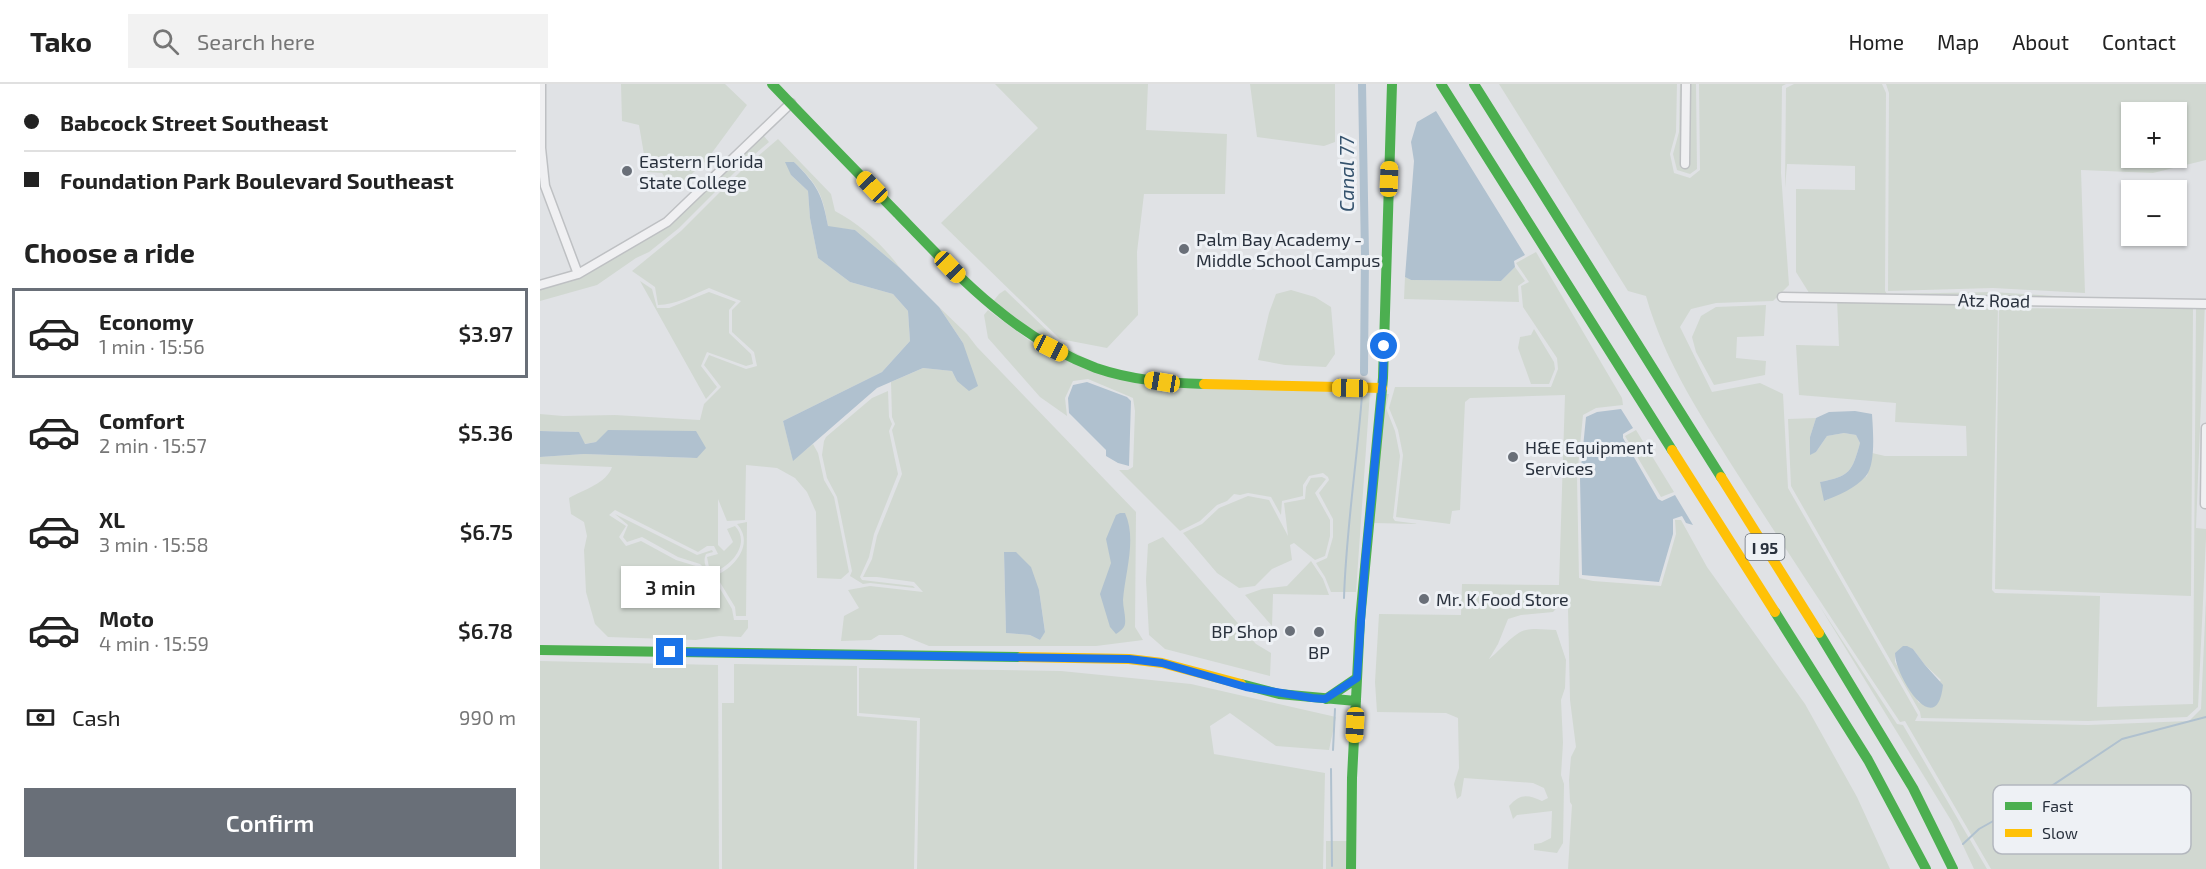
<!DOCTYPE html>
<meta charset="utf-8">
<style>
body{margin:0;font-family:"Exo 2",sans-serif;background:#f2f2f2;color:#222;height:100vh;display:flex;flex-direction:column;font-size:22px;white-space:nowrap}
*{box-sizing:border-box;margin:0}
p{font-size:20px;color:#767676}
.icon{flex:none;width:33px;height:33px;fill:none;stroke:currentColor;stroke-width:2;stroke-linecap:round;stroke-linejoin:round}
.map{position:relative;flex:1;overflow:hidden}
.drawer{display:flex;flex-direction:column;background:#fff;width:540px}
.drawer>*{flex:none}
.top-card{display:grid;align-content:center;height:132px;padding:0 24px;background:#fff}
.controls{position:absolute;left:1581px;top:18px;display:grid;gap:12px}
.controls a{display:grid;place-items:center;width:66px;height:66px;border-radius:0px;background:#fff;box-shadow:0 2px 4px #0004;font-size:30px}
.end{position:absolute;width:27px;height:27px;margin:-14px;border:8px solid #1a73e8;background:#fff;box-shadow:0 0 0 3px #fff}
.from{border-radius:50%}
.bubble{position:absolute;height:42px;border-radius:0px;background:#fff;box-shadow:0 2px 4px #0004;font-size:20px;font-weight:600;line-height:42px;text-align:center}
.car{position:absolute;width:18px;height:36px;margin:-18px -9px;border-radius:8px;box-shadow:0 0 4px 2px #0007;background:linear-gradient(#f5c518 24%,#345 0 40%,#f5c518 0 76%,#345 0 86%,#f5c518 0)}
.top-card b{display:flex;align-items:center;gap:21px;height:57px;font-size:22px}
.top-card b+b{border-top:2px solid #e0e0e0}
.top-card i{width:15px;height:15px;background:#222}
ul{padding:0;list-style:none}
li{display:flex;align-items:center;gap:18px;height:90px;margin:0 12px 9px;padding:0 12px;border:3px solid transparent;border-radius:0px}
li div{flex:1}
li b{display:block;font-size:22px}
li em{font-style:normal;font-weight:600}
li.current{border-color:#696f78}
li>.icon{width:54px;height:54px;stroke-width:1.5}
h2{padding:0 24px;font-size:27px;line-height:72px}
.pay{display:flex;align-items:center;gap:15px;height:66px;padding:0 24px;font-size:22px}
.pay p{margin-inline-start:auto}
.cta{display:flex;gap:12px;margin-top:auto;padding:12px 24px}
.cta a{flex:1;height:69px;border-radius:0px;background:#696f78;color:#fff;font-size:24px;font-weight:600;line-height:69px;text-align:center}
header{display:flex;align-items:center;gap:36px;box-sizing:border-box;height:84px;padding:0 30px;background:#fff;border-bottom:2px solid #e0e0e0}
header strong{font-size:28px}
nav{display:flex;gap:33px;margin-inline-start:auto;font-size:21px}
.search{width:420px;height:54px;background:#f2f2f2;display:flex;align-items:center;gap:15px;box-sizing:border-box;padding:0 21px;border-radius:0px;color:#767676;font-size:22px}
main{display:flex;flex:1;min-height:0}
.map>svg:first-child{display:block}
.green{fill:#d1d8d1;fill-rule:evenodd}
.water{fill:#b0c1cf}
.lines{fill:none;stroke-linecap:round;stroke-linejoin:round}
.stream{stroke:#b0c1cf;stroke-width:2}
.canal{stroke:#b0c1cf;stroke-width:8}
.street-casing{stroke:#bec0c3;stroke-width:11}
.street{stroke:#f0f0f2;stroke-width:8}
.fast{stroke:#4caf50;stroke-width:10}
.slow{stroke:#ffc107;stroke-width:10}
.route{stroke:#1a73e8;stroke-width:8}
.poi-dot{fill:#696f78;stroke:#eef1f5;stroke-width:2}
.labels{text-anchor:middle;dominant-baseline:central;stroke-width:6;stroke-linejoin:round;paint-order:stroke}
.shield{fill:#eef1f5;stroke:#646b74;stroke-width:1.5}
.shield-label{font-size:16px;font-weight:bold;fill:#29313d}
.poi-label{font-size:18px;fill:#29313d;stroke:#eef1f5;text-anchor:start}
.street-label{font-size:18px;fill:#29313d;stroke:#eef1f5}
.water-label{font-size:20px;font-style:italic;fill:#35536e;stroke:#eef1f5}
.key{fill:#eef1f5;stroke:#b3b7be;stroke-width:1.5}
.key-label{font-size:16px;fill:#29313d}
</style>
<header>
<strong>Tako</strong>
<div class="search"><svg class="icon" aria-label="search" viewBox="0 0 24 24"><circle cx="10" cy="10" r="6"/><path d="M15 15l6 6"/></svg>Search here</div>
<nav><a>Home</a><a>Map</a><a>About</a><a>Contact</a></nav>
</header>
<main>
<section class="drawer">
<div class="top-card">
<b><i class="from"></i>Babcock Street Southeast</b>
<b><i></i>Foundation Park Boulevard Southeast</b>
</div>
<h2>Choose a ride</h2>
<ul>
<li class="current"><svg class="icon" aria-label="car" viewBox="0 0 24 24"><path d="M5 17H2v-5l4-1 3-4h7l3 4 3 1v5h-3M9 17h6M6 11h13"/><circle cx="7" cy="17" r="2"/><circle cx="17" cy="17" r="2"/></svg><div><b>Economy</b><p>1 min · 15:56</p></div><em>$3.97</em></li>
<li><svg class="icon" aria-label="car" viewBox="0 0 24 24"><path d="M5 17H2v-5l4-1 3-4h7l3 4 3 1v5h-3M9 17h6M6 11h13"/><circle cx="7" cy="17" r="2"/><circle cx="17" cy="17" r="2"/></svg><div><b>Comfort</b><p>2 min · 15:57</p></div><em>$5.36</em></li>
<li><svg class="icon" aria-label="car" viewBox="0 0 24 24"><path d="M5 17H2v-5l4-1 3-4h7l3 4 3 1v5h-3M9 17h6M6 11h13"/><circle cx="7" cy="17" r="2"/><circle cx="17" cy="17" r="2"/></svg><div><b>XL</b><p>3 min · 15:58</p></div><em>$6.75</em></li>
<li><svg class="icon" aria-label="car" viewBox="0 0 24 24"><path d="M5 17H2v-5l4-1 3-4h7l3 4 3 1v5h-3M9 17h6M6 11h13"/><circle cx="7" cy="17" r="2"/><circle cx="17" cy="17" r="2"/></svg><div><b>Moto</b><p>4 min · 15:59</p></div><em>$6.78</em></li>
</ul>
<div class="pay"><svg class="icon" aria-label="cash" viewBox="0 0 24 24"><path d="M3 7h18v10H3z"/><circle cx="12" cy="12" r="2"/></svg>Cash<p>990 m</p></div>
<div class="cta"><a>Confirm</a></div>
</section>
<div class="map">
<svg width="1666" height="785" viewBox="0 0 1666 785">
<rect width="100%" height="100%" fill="#e0e2e5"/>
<!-- green -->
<path class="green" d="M81 0H185L207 21 166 77 133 107 122 89 107 88 99 41 82 37Z
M455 0H608L606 46 687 50 685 110H604L597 168 598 231 567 264 520 255 401 139 498 44Z
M710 0H795V58L784 62 717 53Z
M959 0H1137L1136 48 1130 70 1134 89 1150 94 1160 86 1159 0H1246L1242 2 1241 89 1249 201 1233 217 1176 219 1151 225 1140 243 1172 308 1220 299 1243 310 1248 404 1378 631 1375 637 1548 641 1649 637 1661 625 1666 514V785H1451L1365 637 1360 638C1307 558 1254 478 1202 397 1165 338 1125 280 1106 212L1088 207Z
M1140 0H1156L1157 85 1150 90 1137 86 1133 70 1139 48Z
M1254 0H1342L1346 9 1345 207 1347 210 1453 208 1545 214 1665 218 1656 444 1666 445V454L1658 623 1647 633 1548 637 1381 634 1380 628 1251 402 1248 335 1276 334 1270 353V370L1276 368 1287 352 1304 349 1316 351 1320 359C1312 388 1310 392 1280 398L1285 417 1327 392 1332 369 1345 372H1427L1426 342 1355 338 1356 319 1259 311 1256 261 1299 262 1297 215 1271 212 1256 188V105L1315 106V82L1247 80 1245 104 1246 4ZM1458 222 1656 223 1653 620 1557 623 1560 512 1455 509 1452 506ZM1373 565 1385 581 1401 596 1379 619 1355 578V569Z
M1346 0H1666V76L1613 89 1541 86 1545 209 1453 204 1348 207 1349 9ZM1592 28H1636V74H1592Z
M223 51 229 58 201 82 139 144 109 168 96 174 57 201 0 217V205L42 192 129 141Z
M238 55 291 110 295 127C321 141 342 160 360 184L315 146 288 143C283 110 278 101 254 78L251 91 268 107 270 134 278 174 310 198 353 210 368 227 370 257 342 288 243 337 253 376 273 360 278 369 284 396 294 413 309 488 301 495 277 494 276 428 267 408 255 394 237 384 206 381 205 436 187 437 178 415V461L184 467 193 458 187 445 195 442C211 459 192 482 174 488L169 483 167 473 178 470 174 462H167L158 468 75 426 69 431 86 442 79 453 86 462 101 457 136 476 159 483 157 498H176L192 525 194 536H208V544L201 553 179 552 156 556 68 553 55 540 46 508 44 466 47 452 44 438 31 430 29 414C43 406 67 399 72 383L0 380V373L44 370 157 374 56 358 44 360 39 348 0 347V330L23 332 75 331 160 336 164 320 181 303 164 281 169 271 206 285 217 282 214 268 192 248V226L201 217 169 204C152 211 136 221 118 221L115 203 92 187 141 147 203 85Z
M996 168 1082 314 1083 321 1056 324 1043 331 1037 393 1039 494 1053 497 1121 502 1136 450 1135 436H1141L1167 483 1265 620 1317 713 1350 785H1028L1032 721 1030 718 1029 696 1031 673 1036 663 1030 616 1028 524 1024 516 1013 528 981 531 968 535 958 560 949 575C959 568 974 548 986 546 995 544 1007 546 1016 546L1026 576 1025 604 1021 616 1023 659 1021 691 1024 700 1023 759 1017 769 994 766V760L1001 759 1011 754 1012 727 977 731 973 735 969 722C980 710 987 710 1002 717L1008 714 1004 704 993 699 924 694 921 712 917 715 914 700 919 684 918 634 906 629 837 628 835 598 839 530 921 531 922 500 1019 501 1025 311 930 314 925 318 920 426 912 427 910 440 856 433 863 371 858 346 849 324 855 303H1011L1018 285 1017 274 983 223 981 202 989 198 976 179Z
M975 183 985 197 978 202 979 218 864 215 865 193 871 196 961 197Z
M100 197 112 205 117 224H129L169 208 196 218 189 226V249L211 270 213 280 206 282 167 268 161 282 177 303 166 315Z
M465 206 518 257 525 259 526 263 546 275 496 251 452 219 459 210Z
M751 206 775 213 791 223 795 270 786 283 745 281 718 276 729 229 736 210Z
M1226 221 1224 252 1197 253 1196 274 1226 277 1225 291 1174 301 1156 268 1152 253 1161 232 1176 223Z
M399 223 427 250 437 263 596 428 595 543 603 556 556 562H389L362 551H339L331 556 301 557 304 532 319 524 308 506 330 502 383 508 374 498 337 493H323L332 475 337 452 362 390 352 346 355 340 352 333 351 298 383 284 412 287 417 297 423 259ZM464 468 499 506 505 547 500 556 490 551 466 549Z
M1459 224 1653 225 1651 512 1455 505Z
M448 226 493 259 578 295 830 308 816 508H791L785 493 776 479 787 474 793 453V435L779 409 789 396 788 393 783 389 769 392 763 401V412L742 417 741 431 731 413 708 409 700 411 694 410 687 417 677 421 660 437 640 447 579 386H588L593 383 595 327 593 314 548 295 533 297 525 314 527 332 500 313 448 254 444 231Z
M994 245 1014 278 1015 285 1009 300H991L978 264 980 253 991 251Z
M348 307 349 333 352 340 349 347 358 390 334 450 329 473 320 493 322 496 373 502 375 504 330 499 323 500 310 492 312 487 297 413 287 394 282 371 284 357 286 353 332 314Z
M845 310H849L846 324 855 347 860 372 853 434 855 437 879 440 832 439Z
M1096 346 1134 408 1121 413 1085 352Z
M782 393 786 395 775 409 790 436V452L785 472 775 476 754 459 750 461 752 476 732 485 715 502 699 504 677 489 643 449 662 440 679 424 708 412 729 416 748 452 744 419 765 415 766 403 771 394Z
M75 430 157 471 172 466 173 468 166 470C162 479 167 487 174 492 194 485 215 460 197 440L207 438 206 532H196L195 523 178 495H161L162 482 160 480 138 473 102 453 87 458 83 453 88 441Z
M623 453 716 560 731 569 730 592 625 565 609 551 606 496 608 460Z
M771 477 783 495 789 511 733 510 732 542 705 511 722 505 747 502Z
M1279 521 1357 640 1363 641 1447 785H1434L1412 738Z
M0 577 178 581 179 785H0Z
M194 580 317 582V632L377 637 374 785H182V619H194Z
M319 584 521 587 651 600 796 633 789 666 736 662 690 629 670 642 674 670 785 689 783 785H377L380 634 319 629Z
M786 757H808L807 785H786Z"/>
<!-- water -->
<path class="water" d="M896 27 985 171 974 177 975 183 961 197 871 196 865 193 874 77 871 58 877 38Z
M245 78H254C278 102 282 110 288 142L315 146 360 184 399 223 423 259 438 302 429 307 417 297 412 287 383 284 337 304 253 377 243 337 342 288 370 257 368 227 353 210 310 198 278 174 270 134 268 107 251 91Z
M547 298 587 313 591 317 589 382 578 379 566 372V366L529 329 528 314 533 301Z
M1081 325 1093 344 1083 350V354L1118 415 1122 417 1135 411 1153 441 1146 439 1142 432 1133 435V450L1119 498 1042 491 1040 394 1046 333 1057 328Z
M1315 327 1332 330C1333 346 1336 380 1326 392 1315 405 1298 411 1284 417L1280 398C1310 392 1312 388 1320 359L1316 351 1304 349 1287 352 1276 368 1270 371V353L1276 334 1289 328Z
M68 346 156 347 166 364 157 374 44 370 0 373V347L39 348 45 360 56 358Z
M580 429H585C597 455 585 489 583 516 583 524 586 532 585 540 584 545 580 547 576 550L570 543 560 510 571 479 566 455 576 431Z
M464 468H476L491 483 499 506 505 548 500 556 490 551 466 549Z
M1363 562H1367L1373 565 1385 581 1403 601C1397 658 1355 593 1355 569Z"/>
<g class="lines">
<!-- stream -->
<path class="stream" d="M804 514C806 446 817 378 822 311
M793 666 795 625
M791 685 792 782
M1423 760 1439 745 1489 717 1582 655 1666 633"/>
<!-- canal -->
<path class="canal" d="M822 0 825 170 824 288"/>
<defs>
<path id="street" d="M1 0V64L5 102 38 190
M1145 80 1146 0
M0 201 38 190 127 138 251 19
M1242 213 1666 220
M1665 420 1666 344"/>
</defs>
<!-- street casing -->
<use href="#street" class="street-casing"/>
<!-- street -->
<use href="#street" class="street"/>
<!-- fast -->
<path class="fast" d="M232 0C274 44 317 88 359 131 418 192 475 254 556 284 591 296 627 299 664 300
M901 0 1132 366
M934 0 1181 393
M1235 528 1328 676 1386 785
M1279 549 1373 704 1413 785
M0 566 481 573
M701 600 739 610 816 617
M786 615 817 594
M811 785 812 694 820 536 843 294 852 0"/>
<!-- slow -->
<path class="slow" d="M664 300 842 304
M1132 366 1235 528
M1181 393 1279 549
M481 573 589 575 622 579 701 600"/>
</g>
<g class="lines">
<!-- route -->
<path class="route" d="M130 568 589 575 622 579 706 603 772 614 785 615 817 594 825 479 843 294 844 262"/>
</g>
<!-- markers -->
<g class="poi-dot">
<circle cx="87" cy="87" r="6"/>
<circle cx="644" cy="165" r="6"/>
<circle cx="973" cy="373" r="6"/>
<circle cx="884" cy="515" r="6"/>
<circle cx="750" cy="547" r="6"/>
<circle cx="779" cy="548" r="6"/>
</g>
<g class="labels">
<!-- shield labels -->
<rect class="shield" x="1205.5" y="450" width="39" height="26" rx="4.5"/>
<g class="shield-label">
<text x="1225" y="463">I 95</text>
</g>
<!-- poi labels -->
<g class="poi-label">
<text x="99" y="77">Eastern Florida<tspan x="99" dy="21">State College</tspan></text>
<text x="656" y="155">Palm Bay Academy -<tspan x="656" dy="21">Middle School Campus</tspan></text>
<text x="985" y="363">H&amp;E Equipment<tspan x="985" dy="21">Services</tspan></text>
<text x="896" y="515">Mr. K Food Store</text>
<text x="738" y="547" text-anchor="end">BP Shop</text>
<text x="779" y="568" text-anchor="middle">BP</text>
</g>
<!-- street labels -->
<g class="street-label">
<text transform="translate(1454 216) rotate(1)">Atz Road</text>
</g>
<!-- water labels -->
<g class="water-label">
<text transform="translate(806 90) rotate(-90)">Canal 77</text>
</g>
</g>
<!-- legend -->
<rect x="1453" y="701" width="198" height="69" rx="9" class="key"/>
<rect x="1465" y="718" width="27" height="8" fill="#4caf50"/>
<rect x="1465" y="745" width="27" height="8" fill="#ffc107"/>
<g class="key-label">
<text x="1502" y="728">Fast</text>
<text x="1502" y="755">Slow</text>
</g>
</svg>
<div class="controls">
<a>+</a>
<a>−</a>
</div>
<i class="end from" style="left:844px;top:262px"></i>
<i class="end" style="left:130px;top:568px"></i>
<div class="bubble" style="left:81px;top:482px;width:99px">3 min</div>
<i class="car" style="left:849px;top:95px;rotate:2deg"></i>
<i class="car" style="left:332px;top:103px;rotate:316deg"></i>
<i class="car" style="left:410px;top:183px;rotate:136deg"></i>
<i class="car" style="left:511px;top:264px;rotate:117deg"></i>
<i class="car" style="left:622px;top:298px;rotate:279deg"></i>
<i class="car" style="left:810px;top:304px;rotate:271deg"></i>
<i class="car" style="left:815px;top:641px;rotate:183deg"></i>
</div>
</main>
